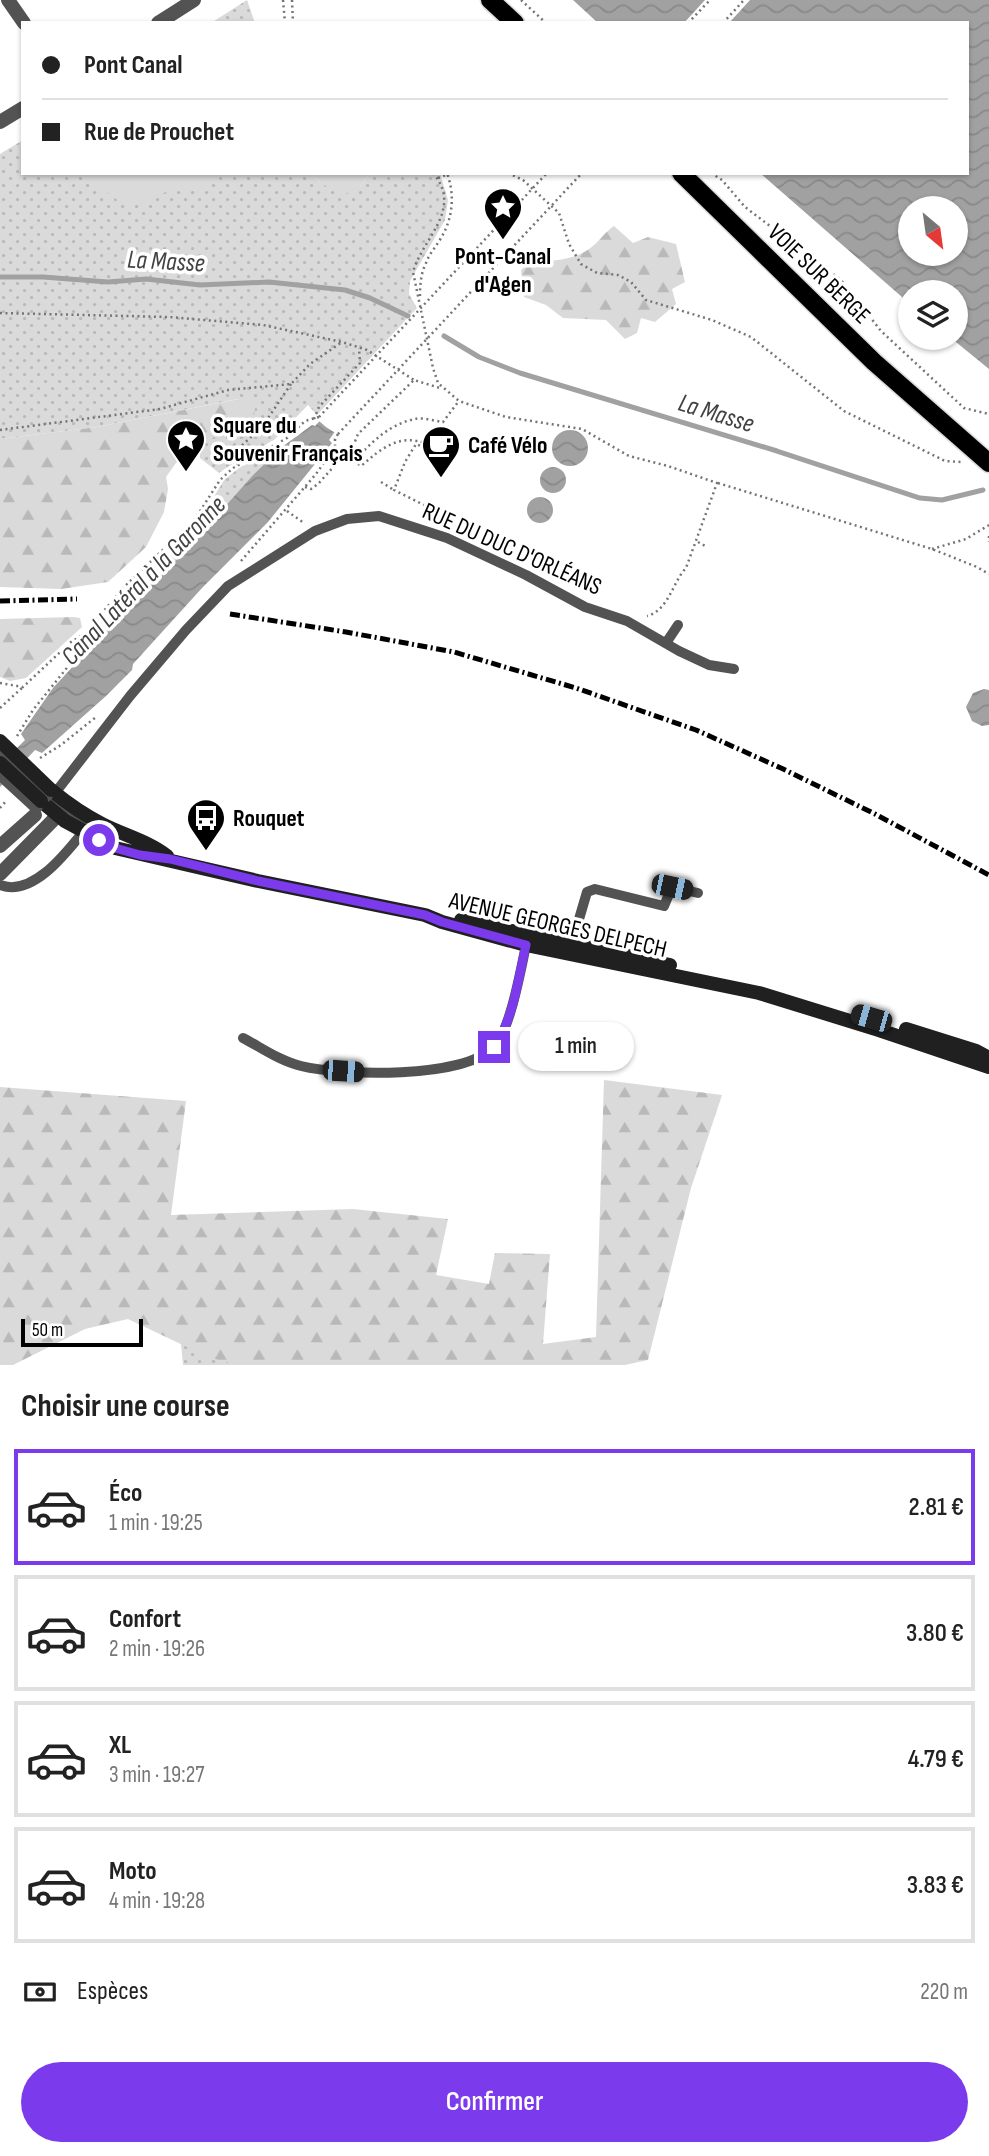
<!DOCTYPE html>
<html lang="fr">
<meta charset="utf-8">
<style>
body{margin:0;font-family:"Sofia Sans Condensed",sans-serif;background:#f6f6f6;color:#222;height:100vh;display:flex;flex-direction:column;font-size:26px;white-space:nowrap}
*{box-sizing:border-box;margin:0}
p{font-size:23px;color:#767676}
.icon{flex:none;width:38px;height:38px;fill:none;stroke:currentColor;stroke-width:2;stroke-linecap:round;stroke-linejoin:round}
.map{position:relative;height:1365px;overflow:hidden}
.side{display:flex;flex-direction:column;background:#fff;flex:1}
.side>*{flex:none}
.banner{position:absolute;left:21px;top:21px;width:948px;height:154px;border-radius:0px;box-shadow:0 2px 5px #0004;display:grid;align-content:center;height:154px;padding:0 21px;background:#fff}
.needle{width:46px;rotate:151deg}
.controls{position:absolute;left:898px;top:196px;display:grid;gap:14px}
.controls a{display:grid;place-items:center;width:70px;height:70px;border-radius:50%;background:#fff;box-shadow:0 2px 5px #0004;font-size:35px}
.scale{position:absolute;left:21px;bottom:18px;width:122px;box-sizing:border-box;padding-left:7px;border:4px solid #000;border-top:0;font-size:19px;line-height:24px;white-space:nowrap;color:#000;-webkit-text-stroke:5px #fff;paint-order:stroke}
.end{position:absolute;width:32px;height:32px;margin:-16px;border:9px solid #7c3aed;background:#fff;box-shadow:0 0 0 4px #fff}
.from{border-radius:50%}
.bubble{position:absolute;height:49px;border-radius:24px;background:#fff;box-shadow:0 2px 5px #0004;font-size:23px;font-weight:600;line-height:49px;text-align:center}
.car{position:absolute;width:21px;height:42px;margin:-21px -10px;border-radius:9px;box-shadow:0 0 5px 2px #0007;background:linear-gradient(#222 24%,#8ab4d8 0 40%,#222 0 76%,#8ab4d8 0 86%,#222 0)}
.banner b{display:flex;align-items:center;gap:24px;height:66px;font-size:26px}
.banner b+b{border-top:2px solid #e0e0e0}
.banner i{width:18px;height:18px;background:#222}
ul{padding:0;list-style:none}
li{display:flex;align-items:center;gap:21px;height:116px;margin:0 14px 10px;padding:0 7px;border:4px solid #e0e0e0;border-radius:0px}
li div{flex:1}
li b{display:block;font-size:26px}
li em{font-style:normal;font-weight:600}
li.selected{border-color:#7c3aed}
li>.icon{width:63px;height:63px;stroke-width:1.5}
h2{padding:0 21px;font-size:32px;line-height:84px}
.pay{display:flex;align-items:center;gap:18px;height:77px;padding:0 21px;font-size:26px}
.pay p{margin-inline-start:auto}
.primary-button{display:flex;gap:14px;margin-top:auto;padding:14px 21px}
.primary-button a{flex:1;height:80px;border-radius:42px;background:#7c3aed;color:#fff;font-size:28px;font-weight:600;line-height:80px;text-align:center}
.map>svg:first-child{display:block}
.grass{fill:url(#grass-dots)}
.forest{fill:url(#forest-firs)}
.park{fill:#dadada}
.water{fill:url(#water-waves);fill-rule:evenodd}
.pier{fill:#fff}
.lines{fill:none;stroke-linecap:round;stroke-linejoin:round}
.stream{stroke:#a1a1a1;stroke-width:5}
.primary-casing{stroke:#dbdbdb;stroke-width:21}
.path{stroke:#757575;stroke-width:2.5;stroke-dasharray:2 3.5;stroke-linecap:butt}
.service{stroke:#535353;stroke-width:10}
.minor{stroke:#535353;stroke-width:14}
.tertiary{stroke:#535353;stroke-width:14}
.secondary{stroke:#202020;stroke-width:14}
.primary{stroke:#000;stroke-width:18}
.rail{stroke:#000;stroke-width:5;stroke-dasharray:10 3.5 2 3.5;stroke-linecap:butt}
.path-bridge{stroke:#757575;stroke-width:2.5;stroke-dasharray:2 3.5;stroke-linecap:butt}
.minor-bridge{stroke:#535353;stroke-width:14}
.tertiary-bridge{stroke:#535353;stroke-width:14}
.secondary-bridge{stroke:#202020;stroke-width:14}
.route{stroke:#7c3aed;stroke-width:9}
.labels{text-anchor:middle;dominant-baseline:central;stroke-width:7;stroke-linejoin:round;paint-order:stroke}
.poi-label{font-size:24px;font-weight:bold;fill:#000;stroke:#fff;text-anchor:start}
.street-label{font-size:24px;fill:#000;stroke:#fff}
.water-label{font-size:26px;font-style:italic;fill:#424242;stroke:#fff}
</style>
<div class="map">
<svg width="989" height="1365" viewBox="0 0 989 1365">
<defs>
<pattern id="grass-dots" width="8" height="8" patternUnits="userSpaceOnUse" patternTransform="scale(1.75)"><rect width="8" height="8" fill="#dadada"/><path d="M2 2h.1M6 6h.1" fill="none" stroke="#b9b9b9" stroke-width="1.8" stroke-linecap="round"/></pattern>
<pattern id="forest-firs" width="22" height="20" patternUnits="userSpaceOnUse" patternTransform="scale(1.75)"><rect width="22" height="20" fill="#dadada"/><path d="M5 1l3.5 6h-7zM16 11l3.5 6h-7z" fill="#b9b9b9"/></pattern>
<pattern id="water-waves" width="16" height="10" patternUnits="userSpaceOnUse" patternTransform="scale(1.75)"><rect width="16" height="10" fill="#a1a1a1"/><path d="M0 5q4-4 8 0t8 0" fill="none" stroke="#898989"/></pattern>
</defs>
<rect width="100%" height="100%" fill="#fff"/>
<!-- grass -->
<path class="grass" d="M247 0 255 23H211Z
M23 140V173H310L321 183 360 187 370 173H440L448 200 445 220 410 281 409 294 417 308 317 415 308 405 274 440C266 443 262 449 255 452 242 459 231 464 219 473L200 458V452L188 446 253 423 238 399 97 427 0 439V154Z
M282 447 253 475 188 548 80 659 76 656 107 614 133 584 200 520 224 480 239 468Z
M181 1344 247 1365H183Z"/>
<!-- forest -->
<path class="forest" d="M614 226 633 243 648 237 676 244 685 282 672 289 676 304 655 322 641 318 637 333 625 339 606 320 563 318 546 305 524 297 521 270 530 262C551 261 577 261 594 245 601 239 605 232 614 226Z
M239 399 256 402 253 423 188 446 166 477 168 489 164 512 146 547 108 582 61 589 0 587V439L97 427Z
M74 617 80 618 82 627 26 678 10 681 0 677V619Z
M604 1080 722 1095 691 1188 648 1360 625 1365H237L208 1357 128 1319 85 1329 13 1365H0V1087L186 1101 171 1215 353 1209 448 1219 436 1275 489 1284 495 1253 550 1254 543 1344 596 1337Z"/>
<!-- park -->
<path class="park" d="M70 173H220L217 182 197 190 172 188 151 201 126 206 89 180Z
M310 173H370L360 187 341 196 321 183Z"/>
<!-- water -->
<path class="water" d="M573 0H989V369L951 338H956V292H910V304L760 173H968V23H598ZM910 208H956V254H910Z
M552 173 334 433 329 440 332 443 268 522 202 588 133 664 132 670 106 696 42 753 35 750 0 787V765L25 740 21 734 53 688 99 638 188 548 253 475 282 447 312 425 315 426Z
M552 448a18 18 0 1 1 36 0a18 18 0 1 1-36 0Z
M540 480a13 13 0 1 1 26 0a13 13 0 1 1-26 0Z
M527 510a13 13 0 1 1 26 0a13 13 0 1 1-26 0Z
M984 689 989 690V725L982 726 972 721 966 707 973 693Z"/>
<!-- pier -->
<path class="pier" d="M705 0H750L729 23H684Z
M547 173H580L337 434 326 427 319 421V417Z"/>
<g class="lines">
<!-- stream -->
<path class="stream" d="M0 277H43L108 282 146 279 200 285 269 282 345 290 370 298 408 316
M444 336 479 357 520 373 777 451 920 498 942 500 983 490"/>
<defs>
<path id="primary" d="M490 0 515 23
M681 173 874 362 989 463"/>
</defs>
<!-- primary casing -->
<use href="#primary" class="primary-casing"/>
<!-- path -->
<path class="path" d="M283 0 285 23
M292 0 293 23
M521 0 546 23
M688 23 710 0
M723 23 744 0
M433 173C464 209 422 239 413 272L433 368 438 383 459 401 506 417 582 429 629 456 668 466 717 483 686 568C672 583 669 610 647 616
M508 173 523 180 559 213 569 244 581 264 597 273 618 275 631 282 646 300 712 320 751 337 844 411 945 461 961 462
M711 173 722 180 745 207 841 280 881 331 964 408 989 414
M438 178 451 173
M420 296C420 284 421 273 426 263 429 254 436 247 441 238 453 218 455 195 447 173
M0 313 169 317 263 325 342 342 367 350 414 380
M314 419 319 407 360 363 359 348
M0 430 160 409 228 390 291 384 310 364 342 342
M428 444C399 433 382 448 361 466L354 461C371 443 389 424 415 419 423 417 434 421 443 422L458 402
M428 444 426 448 416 444 405 462 394 490 434 510 451 522V525
M340 460 354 461
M238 465 236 454 238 449 262 427 291 384
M381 482 394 490
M718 483 932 549 977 567 989 574
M305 487 311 489 318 484 354 444 358 434 414 380 440 388
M287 511 304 523
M989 536V542
M698 542 707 547
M932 549 966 539 989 525
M241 561 316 474 335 447V439L338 434
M0 683 23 687 71 642 86 633
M0 708 23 687
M17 736 33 710 70 664 86 633 121 590 195 519 220 480 233 468 287 438 305 421 319 417
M40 758 61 745 96 717
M0 808 7 800"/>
<!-- service -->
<path class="service" d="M666 643 678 625
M52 797 130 696 186 630 228 586 315 531 347 519 379 516 447 538 526 575 585 607 627 621 679 651 709 665 734 669
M0 885C34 898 69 849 87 827
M572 943 587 892 595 889 664 906 672 887 698 893
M243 1038C262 1048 280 1061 301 1066 342 1076 463 1079 494 1047 511 1029 521 967 527 941"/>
<!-- minor -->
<path class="minor" d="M8 0 24 23
M158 23 194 0
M0 122 23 108
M0 846 35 815
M0 874 64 809"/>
<!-- tertiary -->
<path class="tertiary" d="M46 795 83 820"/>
<!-- secondary -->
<path class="secondary" d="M51 790C67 803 84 815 102 824 123 835 148 841 167 856
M41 801 65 821 115 848 258 881 425 915 442 922 526 945 759 993 879 1030 989 1067
M461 920 670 965
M906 1029 976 1051 989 1058"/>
<!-- primary -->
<use href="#primary" class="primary"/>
<!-- rail -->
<path class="rail" d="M0 601 77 599
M230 614 346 632 454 652 576 688 696 730 781 768 875 814 989 875"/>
<!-- path-bridge -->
<path class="path-bridge" d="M319 417 547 173
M338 434 582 173"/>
<!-- minor-bridge -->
<path class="minor-bridge" d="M0 773 36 806"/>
<!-- tertiary-bridge -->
<path class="tertiary-bridge" d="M0 753 46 795"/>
<!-- secondary-bridge -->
<path class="secondary-bridge" d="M0 741 51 790
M0 763 41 801"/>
</g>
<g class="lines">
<!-- route -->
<path class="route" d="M99 840 115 848 140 855 170 859 258 881 425 915 442 922 526 945C518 979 514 1018 494 1047"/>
</g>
<!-- icons -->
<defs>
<symbol id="sight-pin" viewBox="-11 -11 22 30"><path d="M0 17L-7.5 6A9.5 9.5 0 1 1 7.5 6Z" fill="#000" stroke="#fff"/><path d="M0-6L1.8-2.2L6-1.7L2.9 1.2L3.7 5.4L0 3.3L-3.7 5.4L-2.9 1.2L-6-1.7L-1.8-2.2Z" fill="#fff"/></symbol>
<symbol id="cafe-pin" viewBox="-11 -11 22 30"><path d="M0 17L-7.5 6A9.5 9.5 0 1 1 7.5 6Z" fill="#000" stroke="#fff"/><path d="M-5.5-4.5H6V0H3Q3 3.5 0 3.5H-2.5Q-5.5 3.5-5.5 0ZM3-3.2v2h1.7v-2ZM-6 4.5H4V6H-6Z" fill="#fff"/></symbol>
<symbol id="bus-pin" viewBox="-11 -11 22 30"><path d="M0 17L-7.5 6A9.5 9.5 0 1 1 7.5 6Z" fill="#000" stroke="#fff"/><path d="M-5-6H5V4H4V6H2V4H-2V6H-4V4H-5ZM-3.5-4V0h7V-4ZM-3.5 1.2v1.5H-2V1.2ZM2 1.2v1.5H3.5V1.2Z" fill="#fff"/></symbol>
</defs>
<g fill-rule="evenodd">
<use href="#sight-pin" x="481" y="185" width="44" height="60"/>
<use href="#sight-pin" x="164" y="417" width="44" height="60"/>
<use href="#cafe-pin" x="419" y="423" width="44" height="60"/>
<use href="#bus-pin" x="184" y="796" width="44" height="60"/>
</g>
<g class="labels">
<!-- poi labels -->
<g class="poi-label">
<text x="503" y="256" text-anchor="middle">Pont-Canal<tspan x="503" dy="28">d'Agen</tspan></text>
<text x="213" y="425">Square du<tspan x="213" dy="28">Souvenir Français</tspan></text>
<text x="468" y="445">Café Vélo</text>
<text x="233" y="818">Rouquet</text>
</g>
<!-- street labels -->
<g class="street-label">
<text transform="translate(819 274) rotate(44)">VOIE SUR BERGE</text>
<text transform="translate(512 549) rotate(24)">RUE DU DUC D'ORLÉANS</text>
<text transform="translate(558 925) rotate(13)">AVENUE GEORGES DELPECH</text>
</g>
<!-- water labels -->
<g class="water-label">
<text transform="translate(166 262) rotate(3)">La Masse</text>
<text transform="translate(716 414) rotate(17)">La Masse</text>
<text transform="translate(144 581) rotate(-46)">Canal Latéral à la Garonne</text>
</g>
</g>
</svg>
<div class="controls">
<a><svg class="needle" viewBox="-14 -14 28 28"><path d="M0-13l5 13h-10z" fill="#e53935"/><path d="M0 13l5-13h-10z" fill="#767676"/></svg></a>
<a><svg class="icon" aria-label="layers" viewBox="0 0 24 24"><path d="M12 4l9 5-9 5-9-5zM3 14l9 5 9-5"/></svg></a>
</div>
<div class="scale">50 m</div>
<i class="end from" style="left:99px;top:840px"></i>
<i class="end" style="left:494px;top:1047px"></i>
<div class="bubble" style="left:518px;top:1022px;width:116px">1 min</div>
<i class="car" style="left:672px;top:887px;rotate:102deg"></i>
<i class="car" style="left:871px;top:1018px;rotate:286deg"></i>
<i class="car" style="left:343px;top:1071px;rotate:94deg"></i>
<div class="banner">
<b><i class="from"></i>Pont Canal</b>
<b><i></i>Rue de Prouchet</b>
</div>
</div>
<section class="side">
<h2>Choisir une course</h2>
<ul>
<li class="selected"><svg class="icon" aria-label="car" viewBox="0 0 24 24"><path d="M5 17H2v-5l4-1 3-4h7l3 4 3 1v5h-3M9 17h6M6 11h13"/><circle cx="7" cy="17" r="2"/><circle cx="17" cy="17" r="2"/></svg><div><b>Éco</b><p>1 min · 19:25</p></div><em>2.81 €</em></li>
<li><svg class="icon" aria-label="car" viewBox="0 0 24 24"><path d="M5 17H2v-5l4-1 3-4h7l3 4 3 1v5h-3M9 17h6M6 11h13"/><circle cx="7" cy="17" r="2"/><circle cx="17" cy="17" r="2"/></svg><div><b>Confort</b><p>2 min · 19:26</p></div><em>3.80 €</em></li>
<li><svg class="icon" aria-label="car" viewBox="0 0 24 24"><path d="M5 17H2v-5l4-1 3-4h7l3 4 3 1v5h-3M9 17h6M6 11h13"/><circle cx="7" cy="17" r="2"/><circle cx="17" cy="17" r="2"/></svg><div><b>XL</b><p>3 min · 19:27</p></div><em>4.79 €</em></li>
<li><svg class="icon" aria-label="car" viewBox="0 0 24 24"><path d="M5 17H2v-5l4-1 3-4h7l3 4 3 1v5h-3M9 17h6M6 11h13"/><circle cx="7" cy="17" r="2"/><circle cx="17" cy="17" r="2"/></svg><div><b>Moto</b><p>4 min · 19:28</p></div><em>3.83 €</em></li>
</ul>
<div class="pay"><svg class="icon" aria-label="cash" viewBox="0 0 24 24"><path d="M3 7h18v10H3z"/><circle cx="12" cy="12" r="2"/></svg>Espèces<p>220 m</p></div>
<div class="primary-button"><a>Confirmer</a></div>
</section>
